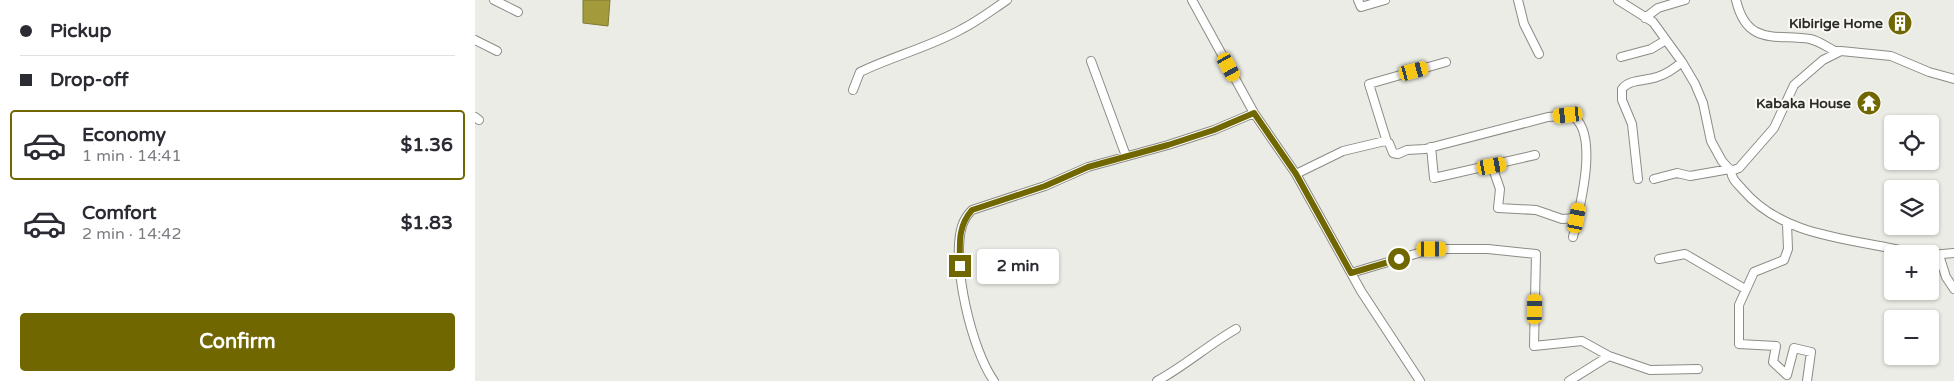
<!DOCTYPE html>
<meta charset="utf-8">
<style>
body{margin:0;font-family:"Varela Round",sans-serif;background:#f7f7f7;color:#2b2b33;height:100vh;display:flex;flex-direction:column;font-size:19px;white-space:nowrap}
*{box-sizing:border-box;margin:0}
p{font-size:16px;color:#7c7c81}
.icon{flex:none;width:28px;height:28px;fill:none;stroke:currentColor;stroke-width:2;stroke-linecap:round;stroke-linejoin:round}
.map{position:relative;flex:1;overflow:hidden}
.panel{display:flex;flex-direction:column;background:#fff;width:475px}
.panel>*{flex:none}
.hud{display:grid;align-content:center;height:110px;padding:0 20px;background:#fff}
.buttons{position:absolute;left:1409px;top:115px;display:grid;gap:10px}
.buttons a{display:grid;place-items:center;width:55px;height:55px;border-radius:5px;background:#fff;box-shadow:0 1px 4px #0004;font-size:25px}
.end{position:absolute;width:22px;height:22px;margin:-11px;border:6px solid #706700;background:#fff;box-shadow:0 0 0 2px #fff}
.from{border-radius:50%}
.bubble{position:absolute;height:35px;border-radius:5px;background:#fff;box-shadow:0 1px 4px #0004;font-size:16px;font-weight:800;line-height:35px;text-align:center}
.car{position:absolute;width:15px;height:30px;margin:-15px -8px;border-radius:6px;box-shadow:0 0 4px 1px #0007;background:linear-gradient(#f5c518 24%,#345 0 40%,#f5c518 0 76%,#345 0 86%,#f5c518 0)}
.hud b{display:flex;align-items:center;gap:18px;height:48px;font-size:19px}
.hud b+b{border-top:1px solid #e1e1e2}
.hud i{width:12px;height:12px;background:#2b2b33}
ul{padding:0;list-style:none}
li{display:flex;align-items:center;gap:15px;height:70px;margin:0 10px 8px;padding:0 10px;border:2px solid transparent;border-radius:5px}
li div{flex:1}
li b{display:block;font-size:19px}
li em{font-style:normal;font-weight:800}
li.selected{border-color:#706700}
li>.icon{width:45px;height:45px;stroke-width:1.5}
.cta{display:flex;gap:10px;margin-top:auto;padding:10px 20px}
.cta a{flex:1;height:58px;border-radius:5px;background:#706700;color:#fff;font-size:20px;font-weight:800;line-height:58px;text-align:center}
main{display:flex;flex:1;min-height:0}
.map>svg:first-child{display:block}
.water{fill:#a29a3b;stroke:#7f7936}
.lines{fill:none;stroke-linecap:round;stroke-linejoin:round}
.minor-casing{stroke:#8c8c86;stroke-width:10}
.minor{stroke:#fff;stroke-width:8}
.route{stroke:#706700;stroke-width:6}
.labels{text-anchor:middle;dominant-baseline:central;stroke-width:4;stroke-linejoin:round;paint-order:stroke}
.poi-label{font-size:14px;font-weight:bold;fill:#2c2c2a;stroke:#faf9f3;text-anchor:end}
</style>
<main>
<section class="panel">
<div class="hud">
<b><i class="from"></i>Pickup</b>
<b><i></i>Drop-off</b>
</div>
<ul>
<li class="selected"><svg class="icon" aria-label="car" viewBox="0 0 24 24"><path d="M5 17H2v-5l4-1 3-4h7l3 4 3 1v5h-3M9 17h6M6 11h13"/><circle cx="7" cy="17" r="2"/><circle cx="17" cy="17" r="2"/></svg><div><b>Economy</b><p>1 min · 14:41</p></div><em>$1.36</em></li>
<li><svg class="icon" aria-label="car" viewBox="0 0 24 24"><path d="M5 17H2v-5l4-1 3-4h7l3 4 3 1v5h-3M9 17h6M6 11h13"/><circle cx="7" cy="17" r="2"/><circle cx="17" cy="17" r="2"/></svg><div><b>Comfort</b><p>2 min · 14:42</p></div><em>$1.83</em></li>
</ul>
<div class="cta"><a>Confirm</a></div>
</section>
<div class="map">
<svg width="1479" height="381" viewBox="0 0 1479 381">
<rect width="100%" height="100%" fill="#ecece6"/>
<!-- water -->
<path class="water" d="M108 0H135L133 26 108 23Z"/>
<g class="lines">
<defs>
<path id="minor" d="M19 0 43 12
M717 0 779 113 821 174 886 291 945 381
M883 0 886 7 910 0
M1043 0 1049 24 1064 54
M1143 0 1178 22 1207 62 1220 84 1228 103 1236 141 1247 161 1256 171 1264 168 1299 128 1319 85 1348 60 1366 51 1416 56 1454 72 1479 79
M1261 0C1272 46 1300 34 1335 39 1344 41 1352 47 1360 51H1364
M1170 18 1183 8 1210 0
M0 40 22 51
M1146 57 1176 49 1191 40
M616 61 651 156
M378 90 385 72C418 56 455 47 487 29 503 21 517 10 532 0
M0 117 4 120
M912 142 894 84 971 62
M956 147 959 178 1060 155
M1017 166 1025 189 1023 208 1061 210 1087 219 1102 218
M1256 171C1257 180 1262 183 1268 190 1311 240 1382 238 1442 254
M821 174 868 151 910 141 914 143 918 153 923 154 932 150 950 149 1073 117 1096 115C1126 131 1104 210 1098 237
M1163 179 1157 124 1147 100V89C1154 79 1171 81 1182 77 1192 74 1199 69 1207 62
M1179 179 1202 173 1215 176 1255 169
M1312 224 1313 249 1309 260 1279 272 1264 305V344L1301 346 1298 362 1312 375 1319 348 1336 352 1332 381
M1455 255 1479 253
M1464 255 1471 277 1479 289
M1184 259 1210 254 1270 289
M876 273 957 249H1013L1061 254 1059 346 1107 341 1134 356
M519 381C497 351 476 263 487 226 489 220 492 215 497 210L570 186 613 167 693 145 739 130 779 113
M682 381C710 366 733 345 761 329
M1094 381 1134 356 1175 370 1223 369"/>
</defs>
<!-- minor casing -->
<use href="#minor" class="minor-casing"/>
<!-- minor -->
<use href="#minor" class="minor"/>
</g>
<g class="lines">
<!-- route -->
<path class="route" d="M485 266C485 245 482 227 497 210L570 186 613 167 693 145 739 130 779 113 821 174 876 273 924 259"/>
</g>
<!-- icons -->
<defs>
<symbol id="building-disc" viewBox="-11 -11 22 22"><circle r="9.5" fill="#706700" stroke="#faf9f3"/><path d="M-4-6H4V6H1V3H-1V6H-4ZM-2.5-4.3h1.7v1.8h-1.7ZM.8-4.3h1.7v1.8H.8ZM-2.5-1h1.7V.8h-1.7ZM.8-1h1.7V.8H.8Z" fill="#fff"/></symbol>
<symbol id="temple-disc" viewBox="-11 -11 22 22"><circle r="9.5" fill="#706700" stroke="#faf9f3"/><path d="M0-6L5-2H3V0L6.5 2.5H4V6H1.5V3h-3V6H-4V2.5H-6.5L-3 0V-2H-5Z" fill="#fff"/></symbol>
</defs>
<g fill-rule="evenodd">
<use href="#building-disc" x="1411" y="9" width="28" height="28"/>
<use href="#temple-disc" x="1380" y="89" width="28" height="28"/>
</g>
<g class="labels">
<!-- poi labels -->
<g class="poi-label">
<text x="1408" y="23">Kibirige Home</text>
<text x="1376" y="103">Kabaka House</text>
</g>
</g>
</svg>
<div class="buttons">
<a><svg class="icon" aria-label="locate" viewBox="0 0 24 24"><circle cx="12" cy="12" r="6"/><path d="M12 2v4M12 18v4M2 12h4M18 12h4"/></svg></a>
<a><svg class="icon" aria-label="layers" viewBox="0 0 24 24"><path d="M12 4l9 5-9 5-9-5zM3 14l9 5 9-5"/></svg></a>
<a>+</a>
<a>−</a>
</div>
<i class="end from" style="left:924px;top:259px"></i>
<i class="end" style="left:485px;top:266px"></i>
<div class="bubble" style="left:502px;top:249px;width:82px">2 min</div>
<i class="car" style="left:754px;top:67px;rotate:151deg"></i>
<i class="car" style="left:939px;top:71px;rotate:75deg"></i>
<i class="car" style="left:1093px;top:115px;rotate:264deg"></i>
<i class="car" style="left:1017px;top:166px;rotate:80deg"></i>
<i class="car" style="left:1102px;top:218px;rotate:11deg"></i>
<i class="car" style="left:957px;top:249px;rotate:90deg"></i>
<i class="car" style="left:1060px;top:309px;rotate:1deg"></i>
</div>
</main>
